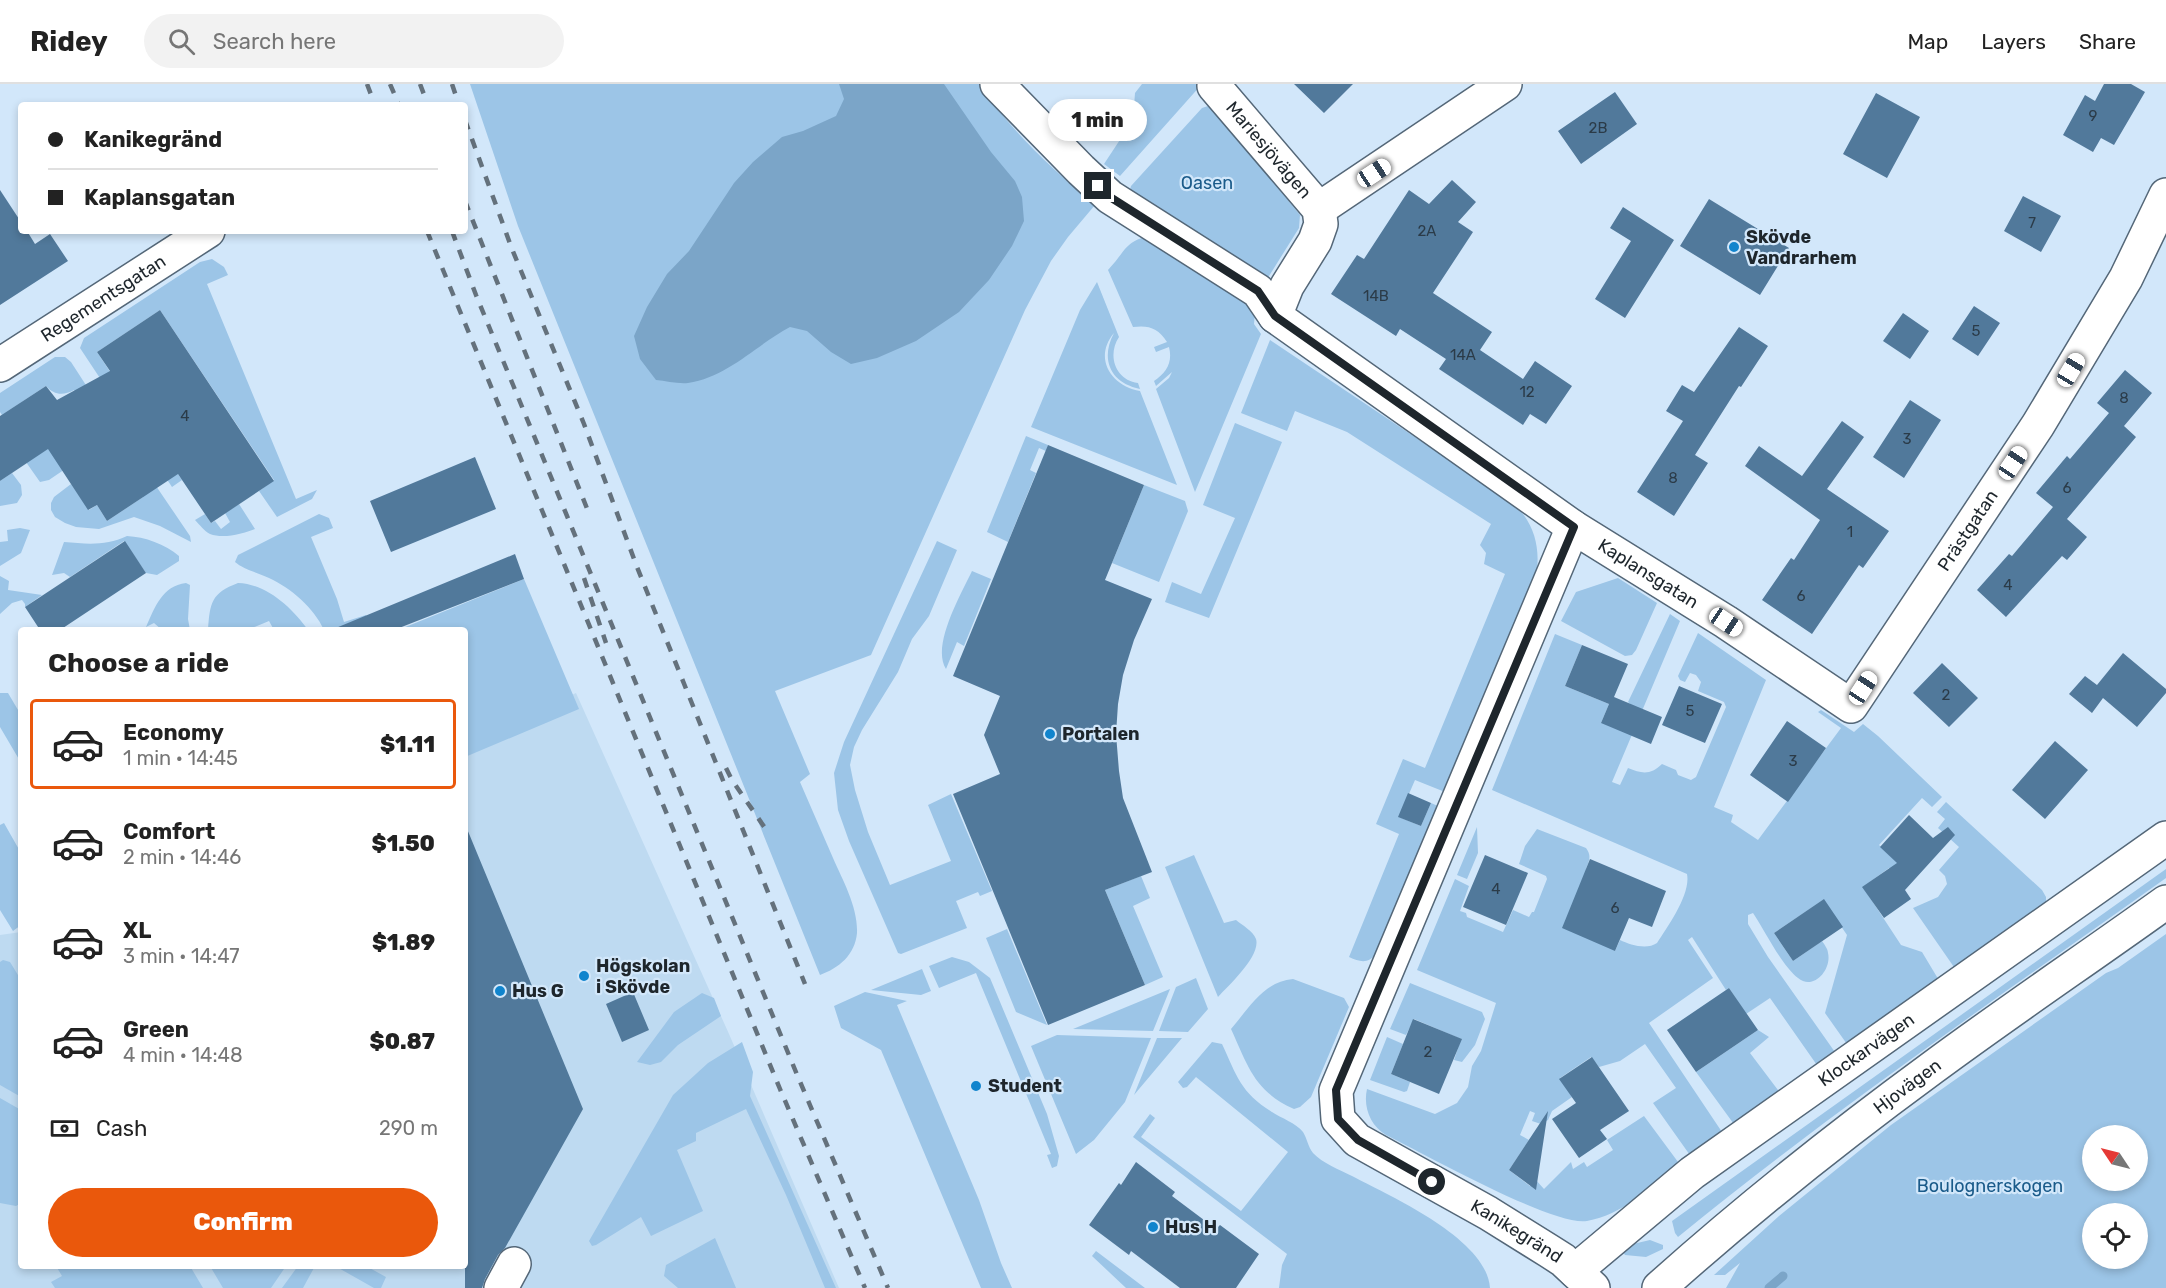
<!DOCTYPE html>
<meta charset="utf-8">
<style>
body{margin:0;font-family:Rubik,sans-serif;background:#f2f2f2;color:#222;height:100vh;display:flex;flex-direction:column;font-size:22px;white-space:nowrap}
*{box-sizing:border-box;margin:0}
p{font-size:20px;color:#767676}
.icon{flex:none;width:33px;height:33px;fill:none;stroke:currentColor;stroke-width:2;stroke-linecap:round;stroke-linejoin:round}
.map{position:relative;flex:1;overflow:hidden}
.drawer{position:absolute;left:18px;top:543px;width:450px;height:642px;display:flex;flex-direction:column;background:#fff;border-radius:6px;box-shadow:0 3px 9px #0003}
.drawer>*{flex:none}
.hud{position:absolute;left:18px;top:18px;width:450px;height:132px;border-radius:6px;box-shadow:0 3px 9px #0003;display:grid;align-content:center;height:132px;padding:0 30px;background:#fff}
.needle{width:39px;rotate:305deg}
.fabs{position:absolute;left:2082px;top:1041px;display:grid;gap:12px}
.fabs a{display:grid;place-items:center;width:66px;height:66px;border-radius:50%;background:#fff;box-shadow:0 3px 9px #0003;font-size:30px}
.end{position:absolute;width:27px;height:27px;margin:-14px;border:8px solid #1e262c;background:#fff;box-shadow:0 0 0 3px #fff}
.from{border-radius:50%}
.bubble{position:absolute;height:42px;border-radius:21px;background:#fff;box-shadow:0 3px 9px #0003;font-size:20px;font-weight:800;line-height:42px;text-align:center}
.car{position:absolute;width:18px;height:36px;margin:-18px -9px;border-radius:8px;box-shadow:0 0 4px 2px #0007;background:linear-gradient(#fff 24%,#345 0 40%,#fff 0 76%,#345 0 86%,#fff 0)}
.hud b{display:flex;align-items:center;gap:21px;height:57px;font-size:22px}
.hud b+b{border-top:2px solid #e0e0e0}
.hud i{width:15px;height:15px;background:#222}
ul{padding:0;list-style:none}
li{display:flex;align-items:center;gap:18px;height:90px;margin:0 12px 9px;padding:0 18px;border:3px solid transparent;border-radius:6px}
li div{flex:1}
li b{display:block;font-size:22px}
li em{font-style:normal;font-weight:800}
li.selected{border-color:#ea580c}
li>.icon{width:54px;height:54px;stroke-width:1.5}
h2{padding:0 30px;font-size:27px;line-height:72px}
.pay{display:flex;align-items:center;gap:15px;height:66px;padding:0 30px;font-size:22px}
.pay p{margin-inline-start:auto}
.primary-button{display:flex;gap:12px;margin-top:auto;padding:12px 30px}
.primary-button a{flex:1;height:69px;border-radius:36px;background:#ea580c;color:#fff;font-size:24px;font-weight:800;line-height:69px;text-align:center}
header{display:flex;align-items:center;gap:36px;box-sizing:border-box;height:84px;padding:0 30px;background:#fff;border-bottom:2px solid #e0e0e0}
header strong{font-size:28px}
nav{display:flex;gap:33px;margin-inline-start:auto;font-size:21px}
.search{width:420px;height:54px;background:#f2f2f2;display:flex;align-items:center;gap:15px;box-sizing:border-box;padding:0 21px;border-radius:33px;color:#767676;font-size:22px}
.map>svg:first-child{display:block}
.built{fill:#bedaf1}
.green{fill:#9cc5e7;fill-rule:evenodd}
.water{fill:#7ba5c8}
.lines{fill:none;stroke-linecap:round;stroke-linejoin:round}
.stream{stroke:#7ba5c8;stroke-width:9}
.building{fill:#51799b}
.minor-casing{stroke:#546778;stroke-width:36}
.major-casing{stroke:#546778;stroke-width:36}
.minor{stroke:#fff;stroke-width:33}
.major{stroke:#fff;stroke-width:33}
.rail{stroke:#64717c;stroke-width:4.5;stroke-dasharray:10 10;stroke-linecap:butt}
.route{stroke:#1e262c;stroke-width:8}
.poi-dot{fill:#1084cd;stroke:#d2e7fa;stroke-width:2}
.labels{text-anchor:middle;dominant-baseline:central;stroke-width:4.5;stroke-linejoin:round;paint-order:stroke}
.number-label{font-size:15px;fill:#2b3b48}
.street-label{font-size:18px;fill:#1e262c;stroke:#d2e7fa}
.park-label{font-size:18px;fill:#1a5b8a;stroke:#d2e7fa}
.poi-label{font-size:18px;font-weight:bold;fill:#1e262c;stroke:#d2e7fa;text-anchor:start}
</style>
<header>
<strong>Ridey</strong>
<div class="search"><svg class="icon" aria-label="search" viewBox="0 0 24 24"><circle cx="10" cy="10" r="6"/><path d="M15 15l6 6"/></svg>Search here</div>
<nav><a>Map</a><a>Layers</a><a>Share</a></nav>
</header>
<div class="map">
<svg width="2166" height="1204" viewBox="0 0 2166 1204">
<rect width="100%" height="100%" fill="#d2e7fa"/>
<!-- built -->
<path class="built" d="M576 609 729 950 839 1204H0V851L21 848V1182H465V658Z"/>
<!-- green -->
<path class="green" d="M470 0H979C1011 47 1052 85 1095 121L1068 153 1051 177 1025 226 871 571 775 607 810 690 800 698C811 723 822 749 833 774 843 797 858 823 857 849 855 871 839 884 820 891L518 142Z
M1142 0H1202L1120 92 1104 80 1133 36 1135 9Z
M1211 21 1300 131 1299 144 1264 200 1130 106 1131 102 1202 24Z
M1160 150 1256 215 1254 240 1261 250 1195 408 1156 305 1169 294 1172 288 1156 302 1154 297C1166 289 1173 279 1169 263L1156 268 1154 263 1167 258C1158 244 1149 241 1133 243L1108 186C1130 162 1124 156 1160 150Z
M212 175 224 183 228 191 207 200 296 415 317 406 312 415 277 433 259 407 274 396 160 226 97 268 182 396 172 403 80 264 84 254 200 178Z
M1097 198 1119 253C1107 271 1115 296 1138 299L1140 305C1110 299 1100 275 1114 249 1093 274 1111 302 1140 307L1177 401 1031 343 1080 226Z
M1270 256 1512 418C1532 436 1540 459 1537 486L1445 708 1415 696 1399 733 1421 742 1431 719 1438 722 1376 870C1368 880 1360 878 1349 873L1399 750 1376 740 1403 675 1425 684 1505 490 1484 480 1486 469 1480 461 1491 440 1347 348 1295 327 1287 347 1241 329Z
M55 273H65L71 278 115 346H118L190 452 191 458 160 442 134 433 99 445 76 443 65 439 55 433 51 426V419L54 413 71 400 89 426 97 421 107 437 143 413 74 306C63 312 54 311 46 302L2 331 0 328V309Z
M1235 339 1282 358 1209 534 1165 518 1172 498 1201 510 1235 434 1203 421Z
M1026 352 1048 361 1046 367 1039 364 1030 386 1036 389 1008 458 987 448Z
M43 357 71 381 49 396 40 398 21 371Z
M12 389 21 401 22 411 17 419 0 422V397Z
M1144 401 1185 417 1188 427 1159 498 1112 479Z
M239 420 255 445C243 450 223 455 210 450 204 447 200 441 195 436L205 430 211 439 215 437 221 445 230 438 225 429Z
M319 430 329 434 333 444 311 453 337 515 344 538 366 531 373 546H324C314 524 291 504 269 494 258 489 243 485 235 478L238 471Z
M20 444 30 446 21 469 0 482V458L8 457 7 446Z
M127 452C145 453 165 460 179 472V477L157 491 146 489 124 457 70 493 64 489 52 491 64 458C87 460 106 462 127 452Z
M937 457 957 466 929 532 912 555 898 588 862 646 854 663 850 681 855 706 868 748 890 801 951 777 928 721 951 710 992 807 980 812 978 808 956 817 967 844 901 870 898 869 849 757 838 726 834 689 844 658Z
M972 487 991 495 964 562 957 558 946 585C931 562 961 510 972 487Z
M0 492 9 497 8 506 42 511 25 523V520L22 516 12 519 0 530Z
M1618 494 1657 519 1636 566 1632 571 1625 572 1561 537 1576 508Z
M524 495 579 625 465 673V546H398Z
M186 499 190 501 188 535 190 546H162L154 539 146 543C155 523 162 502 186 499Z
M238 499C267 500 292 524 308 546H274L269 537 247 546H208C210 519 211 509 238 499Z
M1670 530 1680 537 1612 698 1620 701 1628 684C1642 690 1651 691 1662 680L1676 686 1678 691 1691 696 1696 693 1726 623 1724 618 1698 607 1701 598 1696 591 1690 589 1685 598 1680 596 1678 592 1698 549 1766 596 1714 723 1733 731 1731 738 1758 756 1841 644 1818 628 1821 626 1854 648 1863 640 1878 652 1942 713 1932 723 1922 714 1879 761 1902 783 1895 791 1889 784 1863 803 1901 861 1922 868 1940 898 1849 963 1825 929 1847 851 1823 816 1774 849 1793 877 1822 857C1824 860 1828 865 1828 869 1832 886 1813 907 1798 894 1782 882 1765 847 1753 829L1748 831V840L1768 873 1837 971 1819 984 1770 914 1746 930 1729 904 1726 906 1692 853 1688 856 1713 894 1649 939 1724 1051 1692 1074 1653 1019 1676 1004 1645 960 1620 977 1599 983 1591 973 1560 994 1572 1013 1552 1027 1548 1036 1541 1040 1532 1037 1535 1029 1530 1027 1520 1051 1529 1056 1509 1086 1530 1102 1535 1095 1544 1105 1571 1078 1573 1085 1584 1078 1587 1083 1613 1066 1607 1056 1644 1032 1681 1082C1653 1102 1622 1131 1587 1137 1554 1143 1423 1069 1386 1051 1370 1041 1363 1023 1367 1005L1435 1030 1457 1019 1468 1003 1472 982 1481 967 1496 919 1417 886 1455 795 1469 802 1460 827 1466 829 1467 833 1503 848 1513 826 1529 833 1532 828H1534L1547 795 1546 792 1519 780 1525 762 1537 745 1586 764C1592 772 1589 777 1586 785L1615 867 1620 856C1630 861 1647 866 1657 859 1668 842 1691 810 1687 790L1492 706 1555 550 1582 561 1565 602 1609 620 1601 639 1630 620 1628 618Z
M0 609H8L21 631 20 677 0 643Z
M1946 718 2042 806 2046 813V823L1956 886 1913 824 1938 813 1947 800 1945 792 1939 786 1959 763 1938 744 1945 735 1937 728Z
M4 739 21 769V841L13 847 0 826V741Z
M1477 743 1478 769 1467 795 1457 791Z
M1194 771 1224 839 1236 836C1242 841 1253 847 1256 855 1261 872 1229 901 1218 913L1165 783Z
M2166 785V794C2001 911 1835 1025 1678 1153L1675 1149 1672 1137Z
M1141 792 1150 814 1133 822 1163 893 1145 901 1105 806Z
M1007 845 1047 941 1016 928 986 854Z
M2166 850V1204H1726L1740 1179 1725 1191H1714L1779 1132 1891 1041 2106 889 2118 884ZM2092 1052H2138V1096H2092ZM2092 1130H2138V1174H2092Z
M952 873 969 878 990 894 1047 1030 1059 1072 1057 1082 1052 1084 1047 1071 1051 1070 976 889 939 904 929 882Z
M3 876 10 878 21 896V1013L0 1001V878Z
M922 885 931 907 921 911 871 906Z
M1196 894 1208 925 1188 948 1159 947 1176 903Z
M1293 895 1344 914 1349 923 1311 1013 1300 1023 1294 1025C1254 1007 1248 982 1231 945 1250 923 1263 898 1293 895Z
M1410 899 1482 928 1485 935 1475 961 1462 978 1454 976 1461 955 1414 935 1406 951 1390 945Z
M1170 905 1153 947 1073 945Z
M865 908 907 917 897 921 979 1116 1001 1179 1012 1204H981L881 966 841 944 834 922Z
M702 909 714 914 721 932 678 961 661 978 650 981 637 978 674 928Z
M1758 946 1769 953 1750 969 1781 1010 1736 1043 1696 988Z
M1057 951 1151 954 1125 1018 1094 1056 1076 1070 1031 962Z
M1387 953 1403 960 1391 990 1410 998 1407 1007 1404 1008 1370 996Z
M1157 954H1182L1134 1011Z
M742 958 753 988 750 1012 836 1204H825L786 1111 746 1025 696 1049V1057L677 1066 703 1127 651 1152 641 1133 596 1161 592 1162 589 1157 673 1011 708 979Z
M1212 958 1222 960C1237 992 1240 1008 1272 1028 1281 1034 1296 1039 1303 1048 1307 1054 1308 1063 1313 1069 1322 1079 1340 1086 1352 1092 1392 1113 1487 1155 1490 1204H1279L1282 1181 1287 1170 1133 1053 1150 1030 1155 1034 1141 1053 1241 1127 1288 1068 1196 993 1187 1003 1183 1004 1178 998Z
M0 1014 21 1026V1119L16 1122 0 1119Z
M715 1154 736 1204H678L664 1192 666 1181Z
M1650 1156 1663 1161V1165L1646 1173 1625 1171 1622 1166V1157L1633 1160Z
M1096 1167 1145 1204H1126L1092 1172Z
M56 1182H190L203 1204H55L51 1198 62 1192Z
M210 1182H286L271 1204H223Z
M298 1182H315L303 1204H282Z
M335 1182H366L386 1193 381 1204H374Z"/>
<!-- water -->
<path class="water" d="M839 0H944L991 68 1015 97 1022 113 1024 137 1012 162 989 196 959 228 916 257 877 274 851 280 831 268 807 247 790 243C756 261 728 293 688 299 678 300 666 297 656 296L640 275 634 252 647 223 667 190 689 167 734 99 753 78 782 53 803 47 836 32 844 15Z"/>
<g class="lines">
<!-- stream -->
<path class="stream" d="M1769 1204 1783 1192"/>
</g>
<!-- building -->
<path class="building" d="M1294 0H1353L1324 29Z
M2104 0H2131L2145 8 2114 61 2101 54 2093 68 2063 51 2085 11 2095 17Z
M1615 8 1637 40 1581 80 1558 47Z
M1876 9 1920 33 1887 94 1843 70Z
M1452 96 1476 118 1458 138 1473 148 1433 209 1492 248 1480 266 1523 295 1535 277 1572 302 1546 340 1530 330 1523 341 1439 285 1446 275 1400 245 1396 252 1331 210 1357 171 1364 175 1409 106 1429 120Z
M0 106 21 138V147H27L35 160 50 150 68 177 0 221Z
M2023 112 2061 132 2041 168 2004 147Z
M1709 115 1789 164 1760 211 1680 162Z
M1623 123 1674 156 1625 234 1595 215 1631 157 1610 144Z
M1974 222 2000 239 1978 272 1952 255Z
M160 226 274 397 211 439 178 390 107 437 97 421 88 426 48 365 0 397V332L46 302 57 316 110 287 97 268Z
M1903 229 1929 247 1910 275 1883 257Z
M1739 243 1768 262 1741 303 1739 302 1695 371 1708 379 1674 432 1637 408 1683 337 1666 327 1682 301 1694 308Z
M2125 286 2152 309 2124 342 2136 353 2067 435 2087 453 2067 476 2062 472 2006 533 1977 506 2009 470 2012 472 2053 423 2036 409 2067 372 2070 375 2109 329 2097 319Z
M1910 316 1941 336 1904 394 1873 373Z
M1842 337 1864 353 1827 405 1889 447 1863 484 1859 481 1812 550 1762 516 1791 474 1794 476 1820 436 1745 382 1759 362 1802 392Z
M1048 361 1144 401 1105 496 1152 515 1134 556 1123 591 1118 620 1116 650 1119 687 1123 714 1152 788 1105 806 1145 901 1048 941 953 710 1000 690 984 651 1000 612 953 592Z
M475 373 496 425 391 468 370 417Z
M125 457 146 489 60 546H40L25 523Z
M515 470 524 495 394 546H331Z
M1582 561 1628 580 1614 613 1662 633 1651 660 1601 639 1609 620 1565 602Z
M2123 569 2166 605V609L2137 643 2103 614 2092 629 2069 610 2085 592 2097 601Z
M1942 579 1978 614 1949 643 1913 609Z
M1679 602 1722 620 1705 659 1662 641Z
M1787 637 1826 664 1788 718 1750 691Z
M2055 657 2088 686 2045 735 2012 706Z
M1408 709 1431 719 1421 742 1398 733Z
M1909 731 1933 754 1948 743 1955 751 1905 806 1911 815 1884 834 1862 803 1897 779 1880 763Z
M465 740 583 1025 505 1164 498 1171 485 1195 482 1204H465Z
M1485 771 1528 789 1506 841 1463 823Z
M1590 775 1666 807 1652 843 1629 834 1615 867 1562 844Z
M1824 815 1843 843 1793 877 1774 849Z
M1729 904 1758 946 1696 988 1667 946Z
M633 908 649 946 622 958 606 920Z
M1413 935 1462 955 1439 1010 1391 990Z
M1592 973 1629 1027 1600 1046 1607 1055 1579 1074 1552 1035 1576 1019 1559 995Z
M1548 1027 1536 1106 1509 1086Z
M1136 1078 1175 1108 1172 1112 1216 1145 1220 1141 1259 1170 1236 1204H1180L1131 1167 1129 1171 1089 1141 1119 1099 1121 1101Z"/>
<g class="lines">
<defs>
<g id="minor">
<path id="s1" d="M997 0 1081 86 1110 113 1258 207 1275 232 1573 443 1726 538 1851 622 2038 341 2126 194 2166 111"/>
<path id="s2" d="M1216 0 1214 2 1319 125 1321 140 1315 157 1287 202 1275 232"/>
<path d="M1319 125 1505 0"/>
<path id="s3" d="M0 281 208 147"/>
<path id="s4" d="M1573 443 1336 1007 1338 1035 1357 1056 1488 1129 1549 1167 1563 1176 1593 1204"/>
<path id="s5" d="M1575 1187 1692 1089 2166 754"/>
<path d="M501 1204 514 1180"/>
</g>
<g id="major">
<path id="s6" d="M1659 1204C1746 1126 1838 1053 1932 984 2009 927 2088 874 2166 818"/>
</g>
</defs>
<!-- minor casing -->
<use href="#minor" class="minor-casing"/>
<!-- major casing -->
<use href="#major" class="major-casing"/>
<!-- minor -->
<use href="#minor" class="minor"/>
<!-- major -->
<use href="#major" class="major"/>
<!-- rail -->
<path class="rail" d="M367 0 375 21
M390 0 399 21
M420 0 428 21
M452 0 459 21
M465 36 512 165 584 340 637 483 805 900
M465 117 588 427
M427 147 780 1005 865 1204
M452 147 476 211 798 993 888 1204
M584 494 606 559
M726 684 732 696 765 744"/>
</g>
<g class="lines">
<!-- route -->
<path class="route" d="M1098 102 1110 113 1258 207 1275 232 1574 443 1336 1006 1338 1035 1358 1056 1432 1098"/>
</g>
<!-- markers -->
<g class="poi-dot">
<circle cx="1734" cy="163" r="6"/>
<circle cx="1050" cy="650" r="6"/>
<circle cx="584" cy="892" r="6"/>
<circle cx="500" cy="907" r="6"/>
<circle cx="976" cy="1002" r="6"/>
<circle cx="1153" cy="1143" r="6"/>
</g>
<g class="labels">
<!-- number labels -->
<g class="number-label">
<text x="2093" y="32">9</text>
<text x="1598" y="44">2B</text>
<text x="2032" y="139">7</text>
<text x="1427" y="147">2A</text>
<text x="1376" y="212">14B</text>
<text x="1976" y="247">5</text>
<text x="1463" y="271">14A</text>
<text x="1527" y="308">12</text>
<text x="2124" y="314">8</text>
<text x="185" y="332">4</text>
<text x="1907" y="355">3</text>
<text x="1673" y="394">8</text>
<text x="2067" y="404">6</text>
<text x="1850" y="448">1</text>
<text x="2008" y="501">4</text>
<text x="1801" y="512">6</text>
<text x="1946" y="611">2</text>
<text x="1690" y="627">5</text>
<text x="1793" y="677">3</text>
<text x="1496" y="805">4</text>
<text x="1615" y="824">6</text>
<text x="1428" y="968">2</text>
</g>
<!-- street labels -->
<g class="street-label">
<text stroke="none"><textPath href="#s2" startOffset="87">Mariesjövägen</textPath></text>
<text stroke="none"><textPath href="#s3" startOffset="123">Regementsgatan</textPath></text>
<text stroke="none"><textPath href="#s1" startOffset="1272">Prästgatan</textPath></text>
<text stroke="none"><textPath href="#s1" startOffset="819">Kaplansgatan</textPath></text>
<text stroke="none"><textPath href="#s5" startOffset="366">Klockarvägen</textPath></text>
<text stroke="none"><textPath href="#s6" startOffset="320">Hjovägen</textPath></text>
<text stroke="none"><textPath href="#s4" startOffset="852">Kanikegränd</textPath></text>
</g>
<!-- park labels -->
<g class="park-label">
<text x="1207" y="99">Oasen</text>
<text x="1990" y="1102">Boulognerskogen</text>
</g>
<!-- poi labels -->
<g class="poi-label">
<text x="1746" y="153">Skövde<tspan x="1746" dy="21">Vandrarhem</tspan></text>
<text x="1062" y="650">Portalen</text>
<text x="596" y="882">Högskolan<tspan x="596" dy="21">i Skövde</tspan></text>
<text x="512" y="907">Hus G</text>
<text x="988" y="1002">Student</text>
<text x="1165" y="1143">Hus H</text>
</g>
</g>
</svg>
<div class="fabs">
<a><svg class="needle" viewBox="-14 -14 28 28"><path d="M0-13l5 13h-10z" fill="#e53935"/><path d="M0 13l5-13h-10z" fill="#767676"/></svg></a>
<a><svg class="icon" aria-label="locate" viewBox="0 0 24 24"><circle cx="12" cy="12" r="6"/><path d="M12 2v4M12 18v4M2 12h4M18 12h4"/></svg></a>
</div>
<i class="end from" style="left:1432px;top:1098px"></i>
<i class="end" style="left:1098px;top:102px"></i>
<div class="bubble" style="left:1048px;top:15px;width:99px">1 min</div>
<i class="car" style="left:1374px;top:89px;rotate:57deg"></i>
<i class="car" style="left:2071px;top:286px;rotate:31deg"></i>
<i class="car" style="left:2013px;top:379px;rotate:34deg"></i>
<i class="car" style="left:1726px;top:538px;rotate:124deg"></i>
<i class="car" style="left:1863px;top:604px;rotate:33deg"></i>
<div class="hud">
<b><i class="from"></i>Kanikegränd</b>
<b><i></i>Kaplansgatan</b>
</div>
<section class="drawer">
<h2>Choose a ride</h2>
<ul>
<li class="selected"><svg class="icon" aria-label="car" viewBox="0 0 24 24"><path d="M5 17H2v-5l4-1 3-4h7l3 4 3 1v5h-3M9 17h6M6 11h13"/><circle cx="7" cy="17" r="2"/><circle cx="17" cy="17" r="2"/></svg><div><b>Economy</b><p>1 min · 14:45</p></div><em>$1.11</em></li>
<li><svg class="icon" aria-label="car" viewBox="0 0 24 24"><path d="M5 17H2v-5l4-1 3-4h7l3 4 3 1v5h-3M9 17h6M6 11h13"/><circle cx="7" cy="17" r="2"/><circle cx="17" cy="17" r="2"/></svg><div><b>Comfort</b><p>2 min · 14:46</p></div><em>$1.50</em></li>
<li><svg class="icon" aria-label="car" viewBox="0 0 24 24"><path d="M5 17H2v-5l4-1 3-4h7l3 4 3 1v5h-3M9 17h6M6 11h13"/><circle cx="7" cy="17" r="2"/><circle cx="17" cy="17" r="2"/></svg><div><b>XL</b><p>3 min · 14:47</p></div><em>$1.89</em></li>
<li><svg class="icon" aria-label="car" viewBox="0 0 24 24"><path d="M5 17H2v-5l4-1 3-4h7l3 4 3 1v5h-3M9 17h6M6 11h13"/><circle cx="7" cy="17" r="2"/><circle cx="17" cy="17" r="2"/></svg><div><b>Green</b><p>4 min · 14:48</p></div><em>$0.87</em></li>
</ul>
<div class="pay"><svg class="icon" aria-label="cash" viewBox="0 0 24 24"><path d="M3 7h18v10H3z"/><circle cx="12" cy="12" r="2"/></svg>Cash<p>290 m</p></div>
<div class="primary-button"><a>Confirm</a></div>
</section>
</div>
